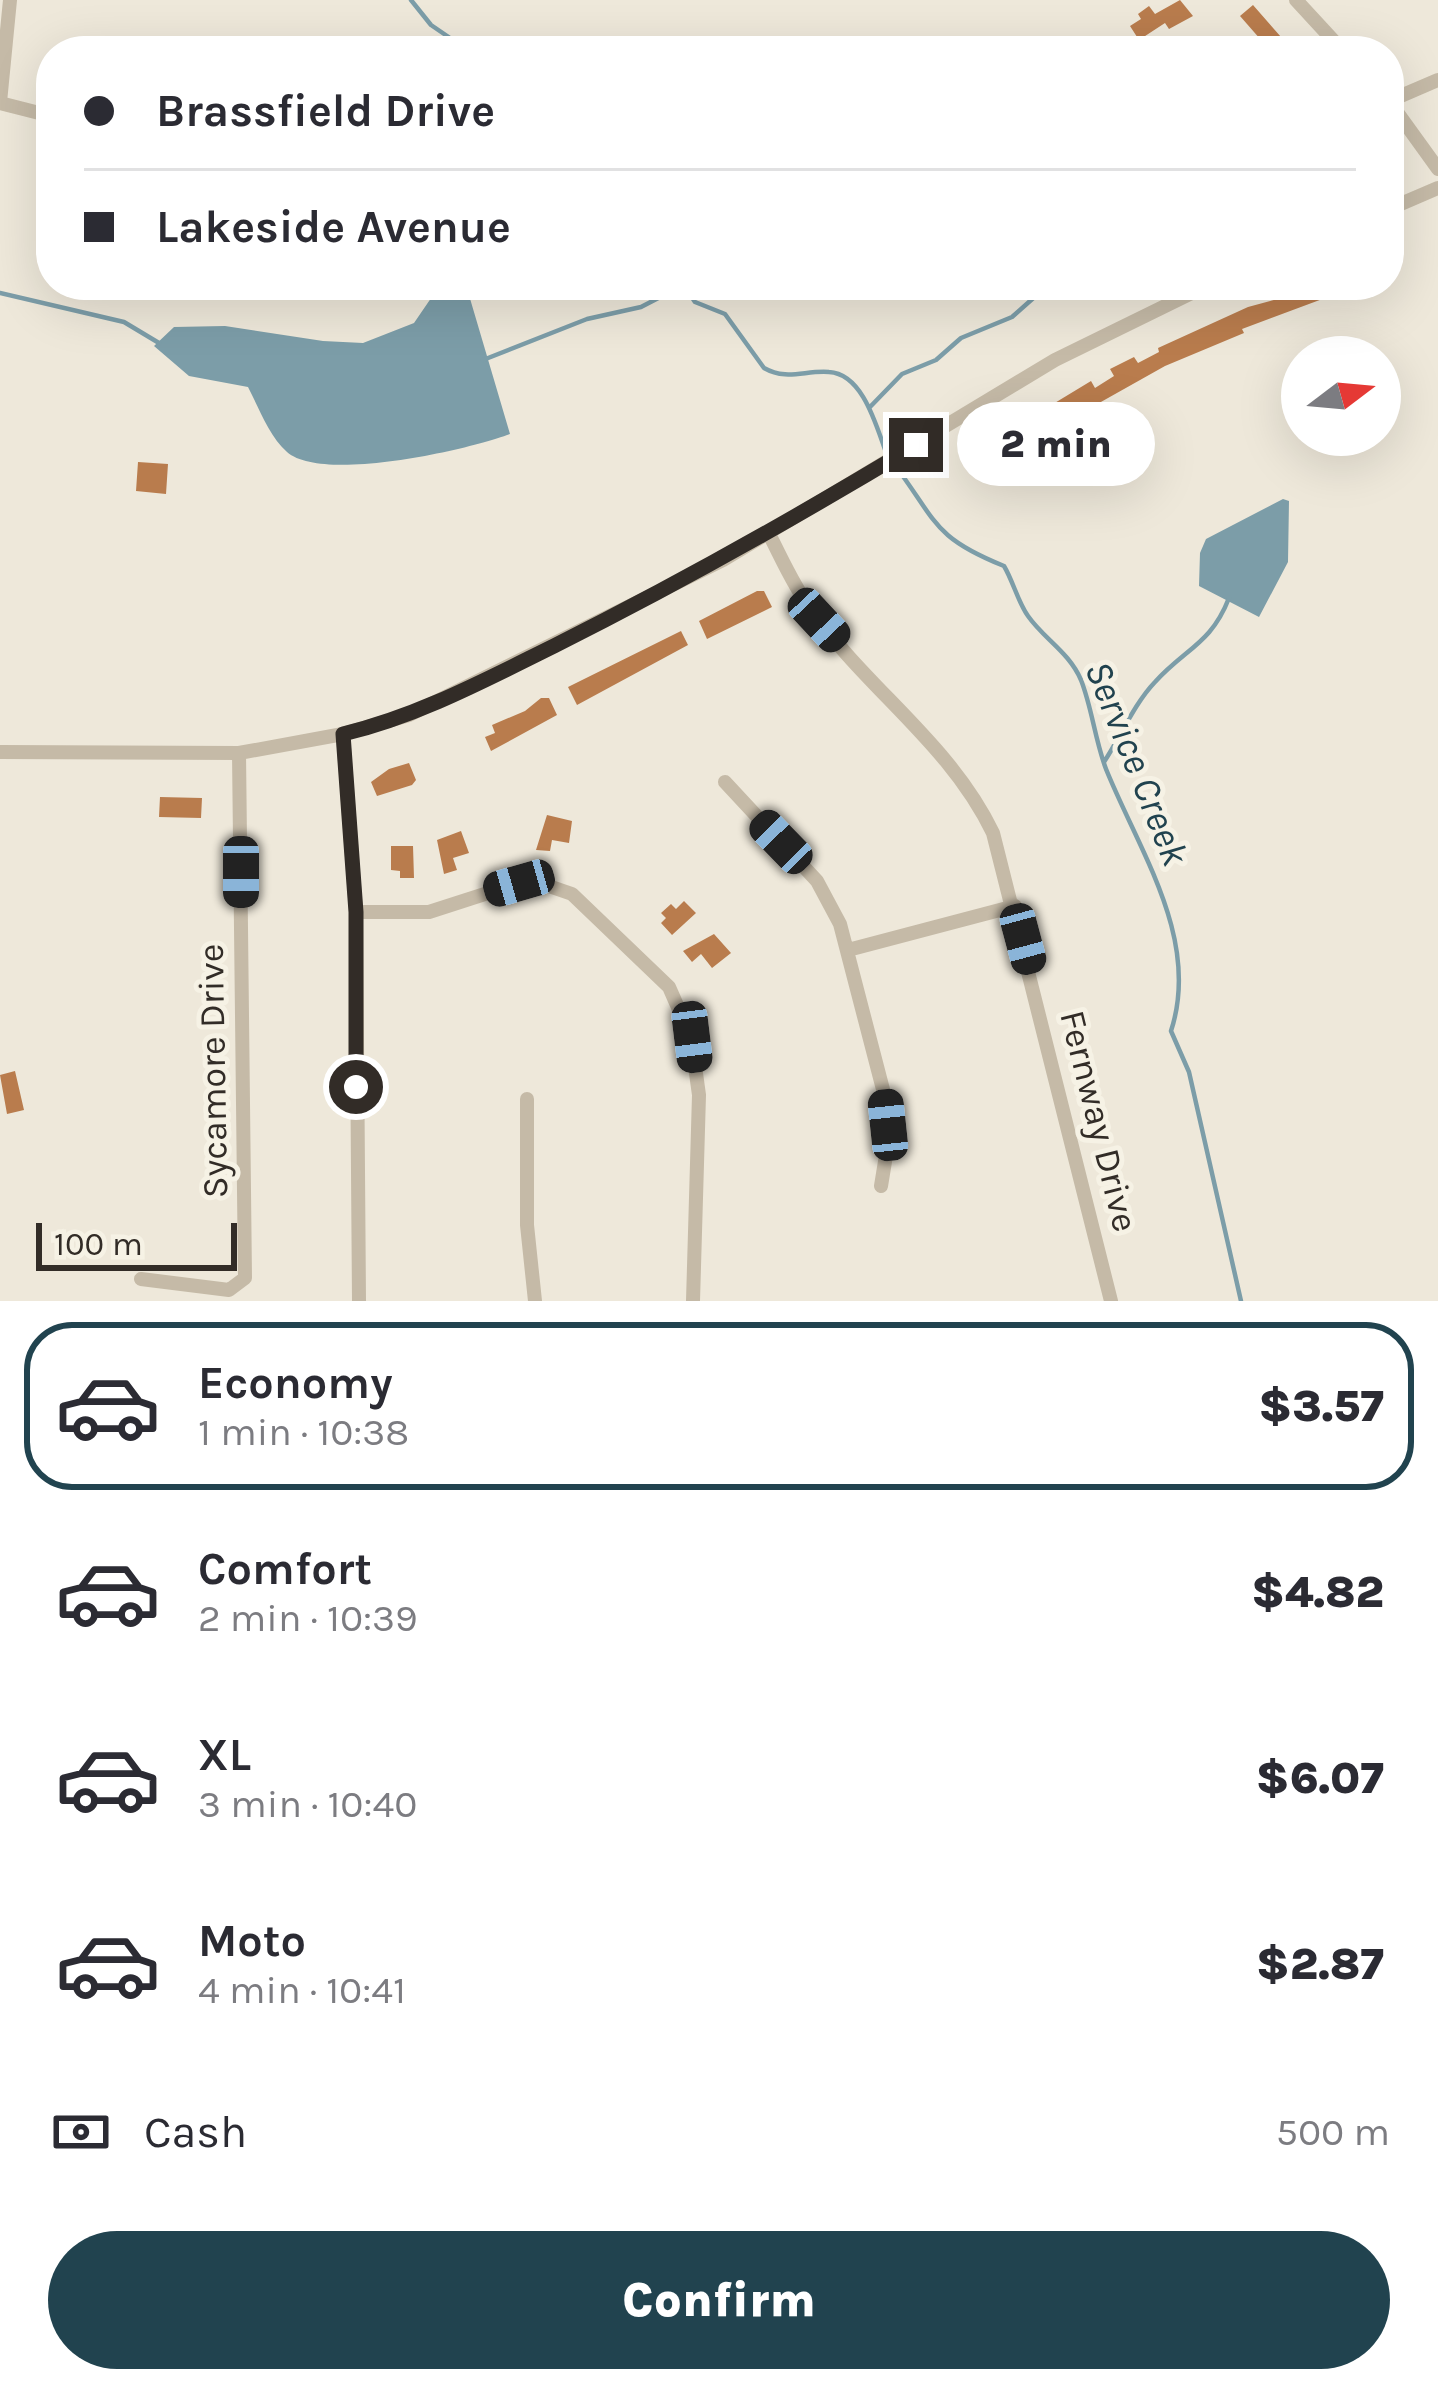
<!DOCTYPE html>
<meta charset="utf-8">
<style>
body{margin:0;font-family:Karla,sans-serif;background:#f2f2f3;color:#2b2b33;height:100vh;display:flex;flex-direction:column;font-size:45px;white-space:nowrap}
*{box-sizing:border-box;margin:0}
p{font-size:39px;color:#7c7c81}
.icon{flex:none;width:66px;height:66px;fill:none;stroke:currentColor;stroke-width:2;stroke-linecap:round;stroke-linejoin:round}
.map{position:relative;height:1301px;overflow:hidden}
.side{display:flex;flex-direction:column;background:#fff;flex:1}
.side>*{flex:none}
.hud{position:absolute;left:36px;top:36px;width:1368px;height:264px;border-radius:48px;box-shadow:0 12px 48px #0002;display:grid;align-content:center;height:264px;padding:0 48px;background:#fff}
.needle{width:78px;rotate:74deg}
.buttons{position:absolute;left:1281px;top:336px;display:grid;gap:24px}
.buttons a{display:grid;place-items:center;width:120px;height:120px;border-radius:50%;background:#fff;box-shadow:0 12px 48px #0002;font-size:60px}
.scale{position:absolute;left:36px;bottom:30px;width:201px;box-sizing:border-box;padding-left:12px;border:6px solid #322c27;border-top:0;font-size:33px;line-height:42px;white-space:nowrap;color:#322c27;-webkit-text-stroke:9px #f6f2e5;paint-order:stroke}
.end{position:absolute;width:54px;height:54px;margin:-27px;border:15px solid #322c27;background:#fff;box-shadow:0 0 0 6px #fff}
.from{border-radius:50%}
.bubble{position:absolute;height:84px;border-radius:42px;background:#fff;box-shadow:0 12px 48px #0002;font-size:39px;font-weight:800;line-height:84px;text-align:center}
.car{position:absolute;width:36px;height:72px;margin:-36px -18px;border-radius:15px;box-shadow:0 0 9px 3px #0007;background:linear-gradient(#222 24%,#8ab4d8 0 40%,#222 0 76%,#8ab4d8 0 86%,#222 0)}
.hud b{display:flex;align-items:center;gap:42px;height:114px;font-size:45px}
.hud b+b{border-top:3px solid #e1e1e2}
.hud i{width:30px;height:30px;background:#2b2b33}
ul{padding:21px 0 0;list-style:none}
li{display:flex;align-items:center;gap:36px;height:168px;margin:0 24px 18px;padding:0 24px;border:6px solid transparent;border-radius:48px}
li div{flex:1}
li b{display:block;font-size:45px}
li em{font-style:normal;font-weight:800}
li.on{border-color:#21434f}
li>.icon{width:108px;height:108px;stroke-width:1.5}
.pay{display:flex;align-items:center;gap:30px;height:132px;padding:0 48px;font-size:45px}
.pay p{margin-inline-start:auto}
.cta{display:flex;gap:24px;margin-top:auto;padding:24px 48px}
.cta a{flex:1;height:138px;border-radius:72px;background:#21434f;color:#fff;font-size:48px;font-weight:800;line-height:138px;text-align:center}
.map>svg:first-child{display:block}
.water{fill:#7c9da8}
.lines{fill:none;stroke-linecap:round;stroke-linejoin:round}
.stream{stroke:#7c9da8;stroke-width:4.5}
.building{fill:#b97c4d}
.minor{stroke:#c5baa7;stroke-width:14}
.route{stroke:#322c27;stroke-width:15}
.labels{text-anchor:middle;dominant-baseline:central;stroke-width:10;stroke-linejoin:round;paint-order:stroke}
.street-label{font-size:36px;fill:#322c27;stroke:#f6f2e5}
.water-label{font-size:39px;font-style:italic;fill:#21434f;stroke:#f6f2e5}
</style>
<div class="map">
<svg width="1438" height="1301" viewBox="0 0 1438 1301">
<rect width="100%" height="100%" fill="#eee8da"/>
<!-- water -->
<path class="water" d="M440 285H466L510 434C468 450 322 483 287 452 269 436 259 408 248 387L189 376 154 346 174 327 225 326 323 341 363 343 414 323Z
M1283 499 1289 501 1288 562 1259 617 1199 586 1200 553 1206 539Z"/>
<g class="lines">
<!-- stream -->
<path class="stream" d="M411 0 431 25 469 51
M684 285 695 302 725 314 764 368C787 381 805 370 829 372 864 374 877 429 887 455
M0 293 124 322 159 343
M483 360 587 319 641 307 668 293 685 291
M869 408 902 374 936 360 961 338 1012 317 1048 285
M894 464C937 521 932 537 1004 566 1013 581 1018 602 1028 616 1044 639 1069 652 1081 680 1092 708 1095 740 1106 769 1139 851 1201 939 1171 1031L1189 1072 1241 1301
M1104 762C1121 736 1134 704 1155 682 1186 648 1211 644 1229 598"/>
</g>
<!-- building -->
<path class="building" d="M1180 0 1193 16 1169 29 1165 23 1139 40 1130 26 1141 19 1138 14 1149 6 1155 14Z
M1253 5 1281 37 1268 48 1240 16Z
M1305 285H1360L1242 329 1244 333 1165 366 1035 439 1025 421 1091 381 1095 388 1114 376 1110 369 1134 357 1138 363 1159 352 1158 348 1248 307 1296 294 1295 289Z
M1005 432 1022 461 994 477 982 457 997 448 991 440Z
M138 462 168 464 166 494 136 491Z
M757 591H764L772 607 707 639 699 621Z
M681 631 688 645 577 705 568 687Z
M541 698H549L557 715 491 751 485 737 495 733 492 725 525 711Z
M409 763 416 780 412 785 377 796 371 782 389 769Z
M160 797 202 798 201 818 159 817Z
M547 815 572 821 569 843 552 840 550 851 536 850Z
M461 831 469 853 453 858 457 870 444 874 437 840Z
M391 846H413L414 878H400V871L391 870Z
M684 901 696 913 672 935 661 923 666 918 661 913 671 904 676 909Z
M714 934 731 953 712 968 701 954 692 962 683 951Z
M15 1071 24 1110 7 1114 0 1075Z"/>
<g class="lines">
<!-- minor -->
<path class="minor" d="M1296 0 1343 51
M1389 101 1438 169
M1389 101 1438 80
M0 102 10 0
M0 103 51 116
M1389 209 1438 188
M769 534C782 559 793 585 810 608 866 689 949 742 993 833L1111 1301
M343 734 356 912 359 1301
M0 752 239 753 343 734 409 715 723 560 1055 360 1208 285
M725 782 817 881 840 924 886 1101 889 1137 881 1186
M356 912H429L519 883H540L572 894 669 987 691 1037 699 1095 693 1301
M848 950 1015 906
M527 1099V1225L535 1301
M141 1279 229 1290 245 1278 239 753"/>
</g>
<g class="lines">
<!-- route -->
<path class="route" d="M356 1087V912L343 734C418 716 485 680 554 646 678 584 797 517 916 445"/>
</g>
<g class="labels">
<!-- street labels -->
<g class="street-label">
<text transform="translate(213 1071) rotate(-91)">Sycamore Drive</text>
<text transform="translate(1099 1121) rotate(76)">Fernway Drive</text>
</g>
<!-- water labels -->
<g class="water-label">
<text transform="translate(1137 763) rotate(68)">Service Creek</text>
</g>
</g>
</svg>
<div class="buttons">
<a><svg class="needle" viewBox="-14 -14 28 28"><path d="M0-13l5 13h-10z" fill="#e53935"/><path d="M0 13l5-13h-10z" fill="#7c7c81"/></svg></a>
</div>
<div class="scale">100 m</div>
<i class="end from" style="left:356px;top:1087px"></i>
<i class="end" style="left:916px;top:445px"></i>
<div class="bubble" style="left:957px;top:402px;width:198px">2 min</div>
<i class="car" style="left:819px;top:620px;rotate:137deg"></i>
<i class="car" style="left:781px;top:842px;rotate:316deg"></i>
<i class="car" style="left:241px;top:872px;rotate:180deg"></i>
<i class="car" style="left:519px;top:883px;rotate:254deg"></i>
<i class="car" style="left:1023px;top:939px;rotate:165deg"></i>
<i class="car" style="left:692px;top:1037px;rotate:173deg"></i>
<i class="car" style="left:888px;top:1125px;rotate:354deg"></i>
<div class="hud">
<b><i class="from"></i>Brassfield Drive</b>
<b><i></i>Lakeside Avenue</b>
</div>
</div>
<section class="side">
<ul>
<li class="on"><svg class="icon" aria-label="car" viewBox="0 0 24 24"><path d="M5 17H2v-5l4-1 3-4h7l3 4 3 1v5h-3M9 17h6M6 11h13"/><circle cx="7" cy="17" r="2"/><circle cx="17" cy="17" r="2"/></svg><div><b>Economy</b><p>1 min · 10:38</p></div><em>$3.57</em></li>
<li><svg class="icon" aria-label="car" viewBox="0 0 24 24"><path d="M5 17H2v-5l4-1 3-4h7l3 4 3 1v5h-3M9 17h6M6 11h13"/><circle cx="7" cy="17" r="2"/><circle cx="17" cy="17" r="2"/></svg><div><b>Comfort</b><p>2 min · 10:39</p></div><em>$4.82</em></li>
<li><svg class="icon" aria-label="car" viewBox="0 0 24 24"><path d="M5 17H2v-5l4-1 3-4h7l3 4 3 1v5h-3M9 17h6M6 11h13"/><circle cx="7" cy="17" r="2"/><circle cx="17" cy="17" r="2"/></svg><div><b>XL</b><p>3 min · 10:40</p></div><em>$6.07</em></li>
<li><svg class="icon" aria-label="car" viewBox="0 0 24 24"><path d="M5 17H2v-5l4-1 3-4h7l3 4 3 1v5h-3M9 17h6M6 11h13"/><circle cx="7" cy="17" r="2"/><circle cx="17" cy="17" r="2"/></svg><div><b>Moto</b><p>4 min · 10:41</p></div><em>$2.87</em></li>
</ul>
<div class="pay"><svg class="icon" aria-label="cash" viewBox="0 0 24 24"><path d="M3 7h18v10H3z"/><circle cx="12" cy="12" r="2"/></svg>Cash<p>500 m</p></div>
<div class="cta"><a>Confirm</a></div>
</section>
